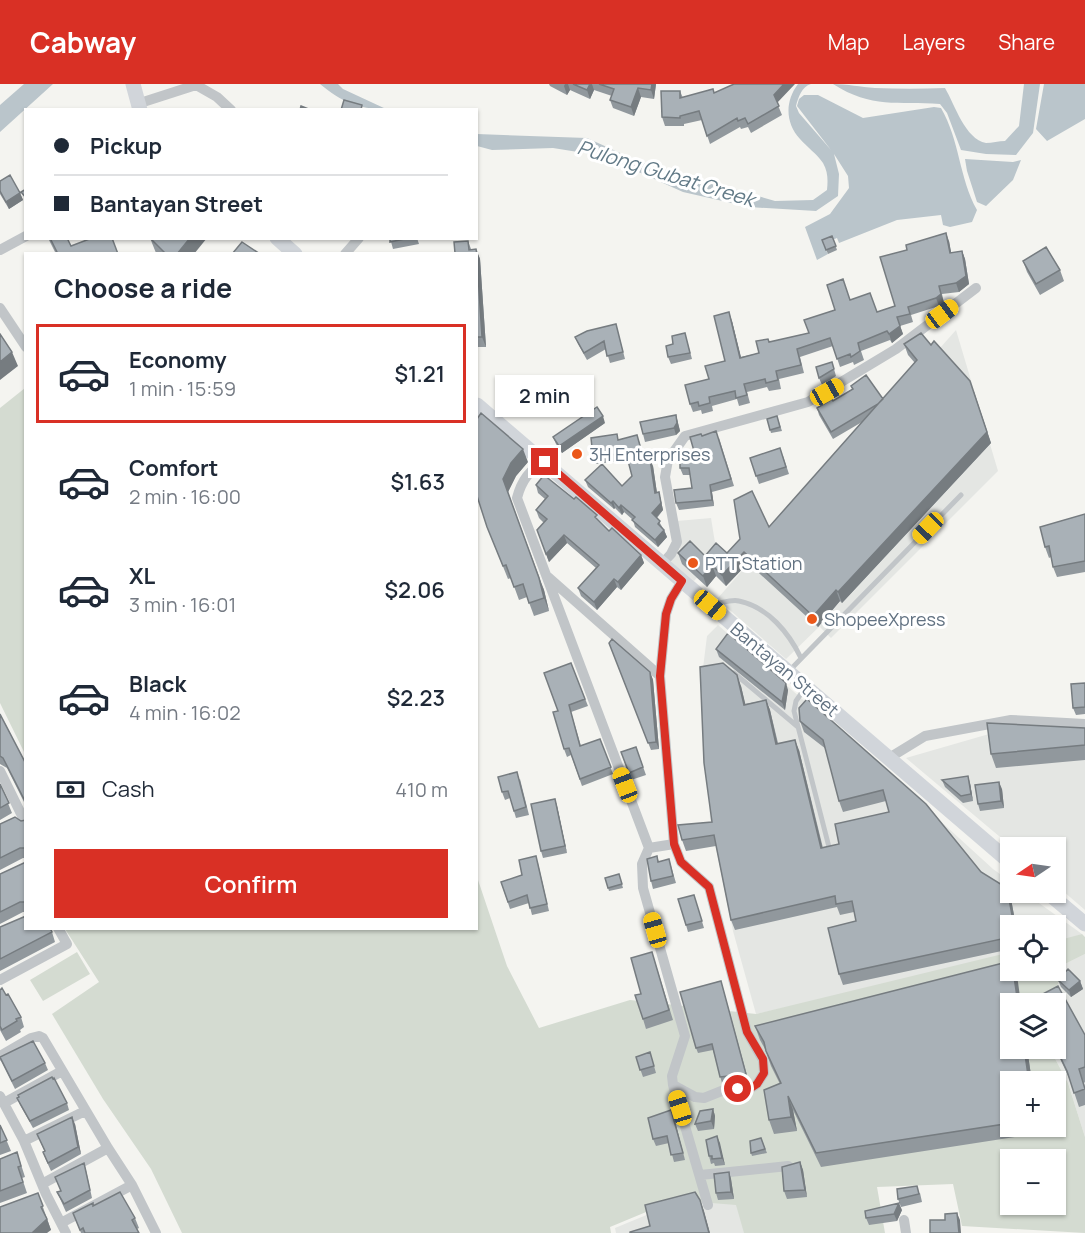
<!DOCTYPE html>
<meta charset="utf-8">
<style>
body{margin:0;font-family:Manrope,sans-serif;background:#f2f2f3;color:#1f2937;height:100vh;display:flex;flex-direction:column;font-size:22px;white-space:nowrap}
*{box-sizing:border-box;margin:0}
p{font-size:20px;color:#747a83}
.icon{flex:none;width:33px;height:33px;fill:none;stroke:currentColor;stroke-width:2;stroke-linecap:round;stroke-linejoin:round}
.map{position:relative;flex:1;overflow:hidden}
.panel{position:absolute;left:24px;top:168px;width:454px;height:678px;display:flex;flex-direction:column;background:#fff;border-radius:0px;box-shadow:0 2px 4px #0004}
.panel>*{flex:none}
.hud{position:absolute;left:24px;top:24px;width:454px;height:132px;border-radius:0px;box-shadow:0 2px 4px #0004;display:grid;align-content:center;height:132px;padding:0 30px;background:#fff}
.needle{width:39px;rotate:257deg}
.controls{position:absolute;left:1000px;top:753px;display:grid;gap:12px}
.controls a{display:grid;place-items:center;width:66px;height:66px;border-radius:0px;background:#fff;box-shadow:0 2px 4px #0004;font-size:30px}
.end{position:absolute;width:27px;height:27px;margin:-14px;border:8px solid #d93025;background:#fff;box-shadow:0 0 0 3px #fff}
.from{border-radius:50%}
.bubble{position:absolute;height:42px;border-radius:0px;background:#fff;box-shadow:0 2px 4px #0004;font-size:20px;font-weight:600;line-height:42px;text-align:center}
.car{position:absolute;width:18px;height:36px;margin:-18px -9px;border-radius:8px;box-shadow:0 0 4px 2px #0007;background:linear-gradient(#f5c518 24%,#345 0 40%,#f5c518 0 76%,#345 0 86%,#f5c518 0)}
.hud b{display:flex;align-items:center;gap:21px;height:57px;font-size:22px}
.hud b+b{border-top:2px solid #e0e1e3}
.hud i{width:15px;height:15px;background:#1f2937}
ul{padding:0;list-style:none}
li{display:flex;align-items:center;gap:18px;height:99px;margin:0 12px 9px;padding:0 18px;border:3px solid transparent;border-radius:0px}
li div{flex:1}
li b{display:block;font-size:22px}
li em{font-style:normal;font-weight:600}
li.selected{border-color:#d93025}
li>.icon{width:54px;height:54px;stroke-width:1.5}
h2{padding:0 30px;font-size:27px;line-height:72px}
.pay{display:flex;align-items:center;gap:15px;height:66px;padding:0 30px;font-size:22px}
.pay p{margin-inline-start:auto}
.cta{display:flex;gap:12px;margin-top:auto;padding:12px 30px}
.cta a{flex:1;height:69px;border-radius:0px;background:#d93025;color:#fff;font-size:24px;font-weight:600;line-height:69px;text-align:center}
header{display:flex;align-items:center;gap:36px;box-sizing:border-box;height:84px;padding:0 30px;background:#d93025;color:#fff}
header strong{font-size:28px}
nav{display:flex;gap:33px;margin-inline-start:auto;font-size:21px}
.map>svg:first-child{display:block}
.built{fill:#e4e6e3}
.green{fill:#d4dbd1;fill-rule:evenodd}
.water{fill:#bac5cb}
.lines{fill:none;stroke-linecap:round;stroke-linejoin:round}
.service{stroke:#c1c5c8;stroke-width:5}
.minor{stroke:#c1c5c8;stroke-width:10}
.secondary{stroke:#d1d5da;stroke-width:15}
.wall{fill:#91989d}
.shaded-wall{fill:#767c80}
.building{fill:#a9b1b7;stroke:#767c80;stroke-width:1.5}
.route{stroke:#d93025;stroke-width:8}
.poi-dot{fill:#eb5719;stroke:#fff;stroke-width:2}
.labels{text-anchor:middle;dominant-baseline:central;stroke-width:6;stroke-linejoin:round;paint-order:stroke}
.poi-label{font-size:18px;fill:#627282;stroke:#fff;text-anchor:start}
.street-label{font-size:18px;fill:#627282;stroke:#fff}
.water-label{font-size:20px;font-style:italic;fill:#627a87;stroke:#fff}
</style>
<header>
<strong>Cabway</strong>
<nav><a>Map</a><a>Layers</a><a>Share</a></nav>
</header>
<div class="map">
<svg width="1085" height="1149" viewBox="0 0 1085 1149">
<rect width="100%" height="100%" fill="#f4f4f0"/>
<!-- built -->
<path class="built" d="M956 246 998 387 831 554 820 543 822 540 786 575 717 515Z
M711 434 717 471 694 497 671 478 680 465 677 437Z
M718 541 925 723 993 785 1011 798V808L1025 809 1082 850 1056 859V842H1011V872L756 930 733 847 710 735 703 584 707 552Z
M996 648 1085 653V826L1056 801V764L1012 763 906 674Z
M1085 870V1053L1068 999 1050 965 1056 964V920H1044L1053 914 1065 880Z
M736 1112 746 1149H616L615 1144 678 1118Z"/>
<!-- green -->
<path class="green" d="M25 304V670L0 619V324Z
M477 793 507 882 539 944 630 916 756 930 1011 868V886H1056V857L1082 850 1085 853V870L1065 880C1050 922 1056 919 1011 920V964L1050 965 1068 999 1085 1053V1149L962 1142 953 1100 877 1103 885 1149H744L736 1121 675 1116 610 1143 611 1149H182L151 1085 103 1015 52 930 99 898 65 845 477 844ZM1011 998H1056V1042H1011ZM1011 1076H1056V1120H1011Z
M77 868 90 890 43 917 30 896Z"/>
<!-- water -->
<path class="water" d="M24 0H53L0 48V21Z
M320 0H338L343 5 386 25C357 25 342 18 320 0Z
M798 0H811C802 2 798 14 796 22L799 29 831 66 797 22 799 15 804 11H818L863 34 934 23 941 24C960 57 959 94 977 126L972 138 950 143 943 141 941 131 897 136 839 159 837 154 823 160 828 170 817 176 805 143 830 130 849 104 848 92 834 70 839 90 838 112 816 127 749 123 683 108 603 72 553 64 492 66 477 62V50L587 54 640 78 775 117 813 116 827 106C828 96 828 88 823 79 817 70 807 63 800 55 785 39 785 17 798 0Z
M833 0C848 0 860 3 875 4 898 5 921 5 945 4 955 21 965 55 986 59 992 59 999 57 1005 57L1019 42 1024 0H1040L1033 49 1016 71 986 70 961 66 947 29 940 20C897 17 872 25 833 0Z
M1044 0H1085V35L1047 57 1036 45Z
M965 75 1013 78 1021 76 1013 96 986 122 977 118 967 87Z"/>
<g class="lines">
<!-- service -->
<path class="service" d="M715 520C722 519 732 515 739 517 768 523 789 549 801 574
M790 586 961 411
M734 589 798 643
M805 604 796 617 794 627 830 767"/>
<!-- minor -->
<path class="minor" d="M137 20 196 1 217 13 231 26
M0 166 26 152
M345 170 359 154
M0 224 26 263
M545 378C529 385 521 398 517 414L649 764 642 780 643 804 685 952 672 992 673 1001 695 1013 704 1014 729 1004 748 1006 757 1000 764 989 763 976 747 948 709 803 681 778 674 760 660 592 666 530 671 515 682 497
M662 480 671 470 677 458 665 393 668 376 685 352 808 318 896 265 976 204
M548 493 660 592
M889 674 925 652 1011 636 1085 640
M0 687 26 740
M649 764 674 760
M0 896 67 860 58 844
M0 972 31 954 39 952 43 954 108 1064 132 1101 156 1149
M673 1001 708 1121
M0 1012 24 1057 46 1110 66 1149
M4 1019 62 987
M24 1057 85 1027
M700 1091 788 1082
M42 1100 108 1064
M904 1136 906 1149
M61 1139 132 1101"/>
<!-- secondary -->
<path class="secondary" d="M133 0 140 26
M277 154 295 170
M477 321 1011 779
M1047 808 1085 840"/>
</g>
<!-- wall -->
<path class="wall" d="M549 0H656L654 15 641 13 634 32 613 24 610 16 612 12 594 6 590 15 570 6 567 11 550 2Z
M680 7 683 14 715 9 777 19 782 31 751 49 748 43 741 45 740 43 710 60 702 36 684 40V42H665L662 33Z
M0 97 20 109 23 116 9 125 0 110Z
M832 152 837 166 828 170 822 156Z
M48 154H67L71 162 118 170H56Z
M150 154 194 170 156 169Z
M390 154H417L419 160 393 165Z
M468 157 471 165H476L480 175 486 263H477V170L455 169Z
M949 157 951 169 962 167 965 175 969 200 959 208 942 210 944 219 939 222 911 231 913 238 900 242 903 250 892 259 890 256 861 267 864 276 854 281 853 278 840 283 833 262 800 273 804 289 779 295 781 305 769 307 767 303 747 308 750 319 739 322 737 315 712 322 713 327 702 330 701 326 693 328 690 320 709 295 725 277 732 237 741 273 759 269 769 258 809 249 835 226 851 216 877 228 895 222Z
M1023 177 1060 186 1064 197 1040 211 1027 188Z
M616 240 625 275 610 279 606 265 587 276 578 260 575 253Z
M685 249 692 275 671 280 668 273Z
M904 260 931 261 974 308 991 359 842 519 840 517 818 543 748 479 726 502 716 492 707 503 682 480 678 469 705 472 727 469 769 443 862 338 833 355 819 331 817 324 833 317 852 305 851 302 883 315 915 279 908 271Z
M832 278 836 292 822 301 819 294Z
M676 331 680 347 676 351 645 358 643 350Z
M777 332 782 347 771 349 767 335Z
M605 339 562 369 556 360 553 353Z
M702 352 719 354 734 402 712 408 714 422 679 426 676 419 692 404 690 391H683L680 384 694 367Z
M619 356 639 357 645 376 653 382 657 409 659 408 663 426 657 434 664 446 667 453 658 463 635 443 633 436 624 428 622 431 615 424 614 425 588 403 585 396 622 402 632 392 628 376 596 380 593 373Z
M783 372 789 390 759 400 750 374Z
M528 378 516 392 508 408 544 506 549 527 534 532 527 513 519 516 511 494 508 495 492 455 477 412Z
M536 401 599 438 609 447 641 471 644 479 621 506 617 503 597 526 581 512 578 504 596 484 567 459 549 478 537 446 544 439 539 434 536 426 545 415 538 409Z
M1085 430V488L1057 493 1053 483 1051 473 1049 474 1045 463Z
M609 559 650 588 653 596 659 665 651 666Z
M716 565 788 606 785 626 719 573Z
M571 579 588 622 571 628 581 662 600 655 613 690 582 702 571 671 567 673 564 665 558 627Z
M1085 599V630L1076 631 1073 624Z
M741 602 745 620 766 616 770 626 778 659 799 666 823 764 839 760 889 728 886 717 843 728 839 717 826 665 804 648 800 637 981 788 1011 815 1016 842H1011V865L843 901 839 890 856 837 854 828 840 831 837 823 735 846 731 836 716 762 686 767 682 756 712 738Z
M0 630 26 680V722L7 684 0 680Z
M1085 644V676L996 684 991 670Z
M636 663 646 691 631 696 621 668Z
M520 695 529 731 516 734 510 714 505 716 502 708Z
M942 696 970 699 973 717 963 719 945 703Z
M0 700 12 729 0 736Z
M1002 705 1004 724 980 727 978 720Z
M555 715 557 722 567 769 543 774 541 767Z
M26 736V774H23L0 786V740Z
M657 772 659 778 669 775 676 799 653 805 651 797Z
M26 778V828H23L0 840V790Z
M538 779 549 827 532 831 529 819 510 825 501 798 522 791Z
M619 790 623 804 609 807 605 794Z
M694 811 704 844 688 848 686 841Z
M0 843 52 848 55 858 0 887Z
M652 868 673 936 646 945 643 935 641 910Z
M1017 891 1011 964H1027L1032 998H1011V1042H1039L1040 1049 821 1083 793 1026 797 1047 774 1050 769 1036 780 1000 771 982 765 965 760 956 755 942Z
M1058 896 1080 897 1083 905 1071 913 1061 903Z
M721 897 748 995 722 999 713 966 698 969 696 964Z
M0 906 21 933 24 943 20 946 21 948 6 957 0 946Z
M1085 951V998L1084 999 1085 1003V1021L1079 1023 1070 996 1055 964Z
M650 968 656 989 643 993 636 973Z
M0 975 45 979 48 986 15 1005Z
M17 1014 67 1019 69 1026 33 1044 20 1021Z
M713 1025 715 1032 714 1045 698 1047 695 1040Z
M671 1026 685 1076 674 1078 669 1059 656 1062 653 1055Z
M75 1040 81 1070 51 1087 46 1076 43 1068H45L37 1050Z
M0 1041 11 1067 0 1071Z
M717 1052 725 1081 715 1082 714 1079 711 1080 709 1072Z
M761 1054 767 1069 752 1072 751 1069Z
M17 1068 25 1093 22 1094 27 1109 0 1119V1075Z
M800 1078 803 1086 807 1113 787 1115 784 1107Z
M84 1079 86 1086 92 1114 66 1128 57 1108 61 1107 55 1093Z
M729 1088 731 1095 734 1115 718 1116 716 1109Z
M38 1109 51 1146 0 1149Z
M920 1109 922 1118 901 1123 898 1115Z
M93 1119 94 1122 135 1134 139 1144 137 1145 139 1149H81L73 1129Z
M902 1126 897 1137 869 1141 866 1134Z"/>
<!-- shaded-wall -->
<path class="shaded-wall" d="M565 0H568L570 6 567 11 564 2Z
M590 0H592L594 6 590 15 587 6Z
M652 0H656L654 15 651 6Z
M784 0H795L777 19 774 11Z
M638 4 641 13 634 32 631 23Z
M20 109 23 116 9 125 6 118Z
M946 149 949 157 953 178 950 169Z
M190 154H207L194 170H177Z
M476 165 480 175 486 263 482 253Z
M962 167 965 175 969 200 959 208 956 199Z
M939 202 944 219 939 222 936 214Z
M729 228 732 237 743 282 740 274Z
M897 233 903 250 892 259 889 250Z
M12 268 18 282 0 296V278Z
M974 308 991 359 842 519 838 508Z
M676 331 680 347 676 351 674 344Z
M603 332 605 339 562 369 559 362Z
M523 365 528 378 516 392 508 408 503 395 511 379Z
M650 375 653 382 658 416 655 409Z
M710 401 712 408 714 422 712 416Z
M659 408 663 426 654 436 652 429Z
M613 417 615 424 614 425 611 419Z
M621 421 624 428 622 431 619 424Z
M664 446 667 453 658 463 655 456Z
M564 451 567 459 549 478 546 470Z
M744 468 748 479 726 502 722 491Z
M641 471 644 479 621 506 618 498Z
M712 481 716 492 707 503 703 492Z
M539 494 544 506 549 527 544 514Z
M614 495 617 503 597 526 594 518Z
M836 506 840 517 818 543 813 532Z
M650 588 653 596 659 665 656 658Z
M737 591 741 602 748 631 744 621Z
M786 599 788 606 785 626 782 618Z
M766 616 770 626 780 671 776 660Z
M795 656 799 666 825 775 821 764Z
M968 692 970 699 973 717 971 710Z
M999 698 1002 705 1004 724 1001 717Z
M555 715 557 722 567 769 565 762Z
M1007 804 1011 815 1016 842H1014Z
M1013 886H1015L1017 891 1021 920H1018Z
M1080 897 1083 905 1071 913 1069 906Z
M1024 964H1027L1032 998H1029Z
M788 1012 793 1026 797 1047 791 1033Z
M713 1025 715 1032 714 1045 711 1037Z
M671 1026 674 1033 685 1076 683 1069Z
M72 1033 75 1040 81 1070 78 1063Z
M717 1052 720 1059 725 1081 722 1074Z
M800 1078 803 1086 807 1113 805 1106Z
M729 1088 731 1095 734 1115 731 1108Z
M700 1116 704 1127 710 1149H709Z
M899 1119 902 1126 897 1137 894 1130Z
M957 1129 960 1136 961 1149H959Z
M47 1135 51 1146 47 1149H32Z"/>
<!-- building -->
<path class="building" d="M573 0H590L587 6Z
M599 0H652L651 6 638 4 631 23 610 16 614 5Z
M734 0H784L774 11 779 22 748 40 745 34 738 37 737 34 707 52 699 27 680 32V34L662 33 661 7H680V14L713 5 714 9Z
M344 16 362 21 361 26H341Z
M301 22 311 26H300Z
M10 91 20 109 6 118 0 107V97Z
M26 105V114L21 108Z
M946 149 950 169 962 167 966 192 956 199 939 202 941 210 936 214 908 223 910 230 897 233 900 242 889 250 887 247 858 259 860 267 851 273 850 270 837 275 830 254 797 265 801 281 776 287 778 296 766 299 765 295 744 300 747 311 736 314 735 307 709 313 710 319 699 322 698 318 690 320 685 301 709 295 705 282 725 277 714 232 729 228 740 274 759 269 756 257 768 255 769 258 809 249 804 236 835 226 827 201 843 195 850 216 870 209 877 228 895 222 880 173 907 166 906 161Z
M832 152 836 162 826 166 822 156Z
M50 154H67L71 162 92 154H112L118 170H58Z
M150 154H190L177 170H166Z
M390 154H409L390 158Z
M468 157 469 166 476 165 477 170H444L455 169 454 158Z
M242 158 260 170H232Z
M1046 163 1060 186 1036 200 1023 177Z
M477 175 482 253H477Z
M616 240 623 268 607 272 604 257 584 269 575 253 587 247Z
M685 249 690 269 668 273 666 262 673 260 672 252Z
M921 249 931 261 934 257 970 297 987 348 838 508 836 506 813 532 744 468 722 491 712 481 703 492 678 469 690 457 705 472 716 459 727 469 740 455 734 416 752 407 769 443 917 276 904 260Z
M0 250 12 268 0 278Z
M832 278 834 285 819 294 816 283Z
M866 291 883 315 878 320 831 348 817 324 832 315 833 317 853 305 851 302Z
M597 323 603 332 559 362 553 353Z
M481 329 523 365 511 379 503 395 539 494 544 514 529 519 523 500 514 503 506 481 503 482 487 443 477 412V335Z
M676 331 677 339 674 344 643 350 640 338Z
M777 332 780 343 770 346 767 335Z
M716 347 731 395 710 401 712 416 676 419 674 406 692 404 689 384H680V368L694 367 690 353 701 350 702 352Z
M617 350 618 356 637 351 644 376 650 375 655 409 659 408 661 419 652 429 660 437 658 440 664 446 655 456 632 436 635 433 621 421 619 424 613 417 611 419 585 396 602 380 622 402 632 392 626 369 593 373 591 354Z
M780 364 786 383 756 392 750 374Z
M544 391 574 415 576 413 597 431 595 433 609 447 612 444 641 471 618 498 614 495 594 518 578 504 599 481 564 451 546 470 537 446 547 435 536 426 548 412 536 401Z
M1085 430V477L1053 483 1049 462 1045 463 1040 443Z
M728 549 786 599 782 618 716 565Z
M612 555 650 588 656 658 648 659 609 559Z
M571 579 585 615 569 621 580 662 600 655 611 683 580 695 569 664 564 665 553 628 558 627 544 589Z
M723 579 737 591 744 621 766 616 776 660 795 656 821 764 839 760 835 740 889 728 883 706 839 717 823 656 800 637 799 624 807 615 926 720 981 788 1007 804 1014 842H1011V853L839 890 828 844 856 837 852 817 836 820 835 812 731 836 714 751 682 756 678 741 712 738 704 679 700 583Z
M1085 599V623L1073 624 1071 600Z
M0 630 26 680V719L3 674 0 672Z
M987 639 1085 644V661L991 670Z
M636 663 643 683 629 689 621 668Z
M517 688 526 723 514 727 508 707 502 708 498 693Z
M968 692 971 710 961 712 942 696Z
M999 698 1001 717 978 720 975 701Z
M0 700 9 719 0 724Z
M555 715 565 762 541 767 531 720Z
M15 733 21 737 26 736V764H20L0 774V740Z
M536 772 547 820 530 824 527 811 508 818 501 798 522 791 519 776Z
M657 772 658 778 669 775 673 792 651 797 647 775Z
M26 778V818H20L0 828V790Z
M619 790 622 800 608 804 605 794Z
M694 811 702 837 686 841 678 815Z
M26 832V844H50L52 848 0 875V843Z
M652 868 669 926 643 935 635 911 641 910 631 874Z
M1011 877V886H1013L1018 920H1011V964H1024L1029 998H1011V1039L816 1069 788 1012 791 1033 769 1036 764 1006 781 999 766 967 764 958 755 942Z
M1068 885 1080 897 1069 906 1058 896Z
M721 897 746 990 720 993 712 960 696 964 680 908Z
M1058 902 1085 951V983L1079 985 1085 1005 1074 1009 1067 987 1056 964V920H1035L1033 915Z
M2 904 6 911 8 910 21 933 16 935 17 937 2 946 0 942V906Z
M33 957 45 979 12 997 0 973Z
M650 968 654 982 640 986 636 973Z
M52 993 53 995 54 994 67 1019 30 1037 17 1014 19 1013 18 1011Z
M713 1025 711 1037 695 1040 700 1027Z
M671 1026 683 1069 671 1071 667 1052 653 1055 648 1034Z
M72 1033 78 1063 48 1079 43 1068 45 1067 37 1050Z
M0 1041 7 1056 0 1059Z
M717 1052 722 1074 712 1075V1072H709L706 1056Z
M761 1054 765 1065 751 1069 750 1057Z
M17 1068 21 1082 18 1083 23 1098 0 1107V1075Z
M800 1078 805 1106 784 1107 782 1083Z
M84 1079 90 1106 64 1120 57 1108 61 1107 55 1093Z
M729 1088 731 1108 716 1109 714 1090Z
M917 1102 919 1110 898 1115 897 1105Z
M120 1108 135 1134 132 1136 139 1149H85L83 1144 80 1146 73 1129 93 1119V1122Z
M695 1108 700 1116 709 1149H630V1148L650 1142 645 1121Z
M38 1109 43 1122 41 1123 47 1135 32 1149H0V1123Z
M899 1119 894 1130 866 1134 865 1127Z
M957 1129 959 1149H930V1136H945V1130Z"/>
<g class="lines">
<!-- route -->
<path class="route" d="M545 378 682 497 671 515 666 530 660 592 674 760 681 778 709 803 747 948 763 975 764 989 757 1000 748 1006 738 1005"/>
</g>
<!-- markers -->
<g class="poi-dot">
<circle cx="577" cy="370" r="6"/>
<circle cx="693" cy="479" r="6"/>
<circle cx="812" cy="535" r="6"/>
</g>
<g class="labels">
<!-- poi labels -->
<g class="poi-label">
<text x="589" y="370">3H Enterprises</text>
<text x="705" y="479">PTT Station</text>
<text x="824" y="535">ShopeeXpress</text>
</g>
<!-- street labels -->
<g class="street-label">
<text transform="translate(785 585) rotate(40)">Bantayan Street</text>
</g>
<!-- water labels -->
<g class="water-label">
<text transform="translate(666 89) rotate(17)">Pulong Gubat Creek</text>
</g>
</g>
</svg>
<div class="controls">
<a><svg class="needle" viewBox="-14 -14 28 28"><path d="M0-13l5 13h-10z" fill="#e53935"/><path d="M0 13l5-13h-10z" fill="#747a83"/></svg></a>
<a><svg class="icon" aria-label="locate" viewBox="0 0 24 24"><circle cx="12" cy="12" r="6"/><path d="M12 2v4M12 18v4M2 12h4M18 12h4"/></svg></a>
<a><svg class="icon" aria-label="layers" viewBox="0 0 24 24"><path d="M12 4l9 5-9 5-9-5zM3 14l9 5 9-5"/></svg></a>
<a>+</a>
<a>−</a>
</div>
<i class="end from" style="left:738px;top:1005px"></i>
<i class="end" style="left:545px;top:378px"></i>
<div class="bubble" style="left:495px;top:291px;width:99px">2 min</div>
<i class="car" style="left:942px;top:230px;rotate:53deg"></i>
<i class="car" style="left:827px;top:308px;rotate:61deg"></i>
<i class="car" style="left:928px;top:444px;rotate:224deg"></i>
<i class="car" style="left:710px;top:521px;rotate:130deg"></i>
<i class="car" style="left:625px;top:701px;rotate:339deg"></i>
<i class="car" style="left:655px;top:846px;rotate:344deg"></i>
<i class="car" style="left:680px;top:1024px;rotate:343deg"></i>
<div class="hud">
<b><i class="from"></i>Pickup</b>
<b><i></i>Bantayan Street</b>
</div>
<section class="panel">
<h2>Choose a ride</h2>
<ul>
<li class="selected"><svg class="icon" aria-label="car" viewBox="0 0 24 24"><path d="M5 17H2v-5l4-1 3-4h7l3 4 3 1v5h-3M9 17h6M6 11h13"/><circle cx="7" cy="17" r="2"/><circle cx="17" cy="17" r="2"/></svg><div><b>Economy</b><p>1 min · 15:59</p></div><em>$1.21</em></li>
<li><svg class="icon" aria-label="car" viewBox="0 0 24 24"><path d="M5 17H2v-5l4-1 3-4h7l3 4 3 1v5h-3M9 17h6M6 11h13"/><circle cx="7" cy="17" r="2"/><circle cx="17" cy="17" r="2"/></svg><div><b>Comfort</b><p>2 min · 16:00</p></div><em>$1.63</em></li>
<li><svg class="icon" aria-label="car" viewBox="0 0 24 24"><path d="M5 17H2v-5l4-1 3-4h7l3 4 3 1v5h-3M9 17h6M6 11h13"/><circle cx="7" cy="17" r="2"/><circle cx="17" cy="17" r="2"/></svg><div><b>XL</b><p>3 min · 16:01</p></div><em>$2.06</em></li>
<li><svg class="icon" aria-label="car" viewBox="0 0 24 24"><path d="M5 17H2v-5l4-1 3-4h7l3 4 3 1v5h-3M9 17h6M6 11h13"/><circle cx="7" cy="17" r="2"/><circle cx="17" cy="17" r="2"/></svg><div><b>Black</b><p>4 min · 16:02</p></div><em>$2.23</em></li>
</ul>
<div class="pay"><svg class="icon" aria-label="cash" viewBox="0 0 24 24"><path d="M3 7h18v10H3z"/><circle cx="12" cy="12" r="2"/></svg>Cash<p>410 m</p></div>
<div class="cta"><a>Confirm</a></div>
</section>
</div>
